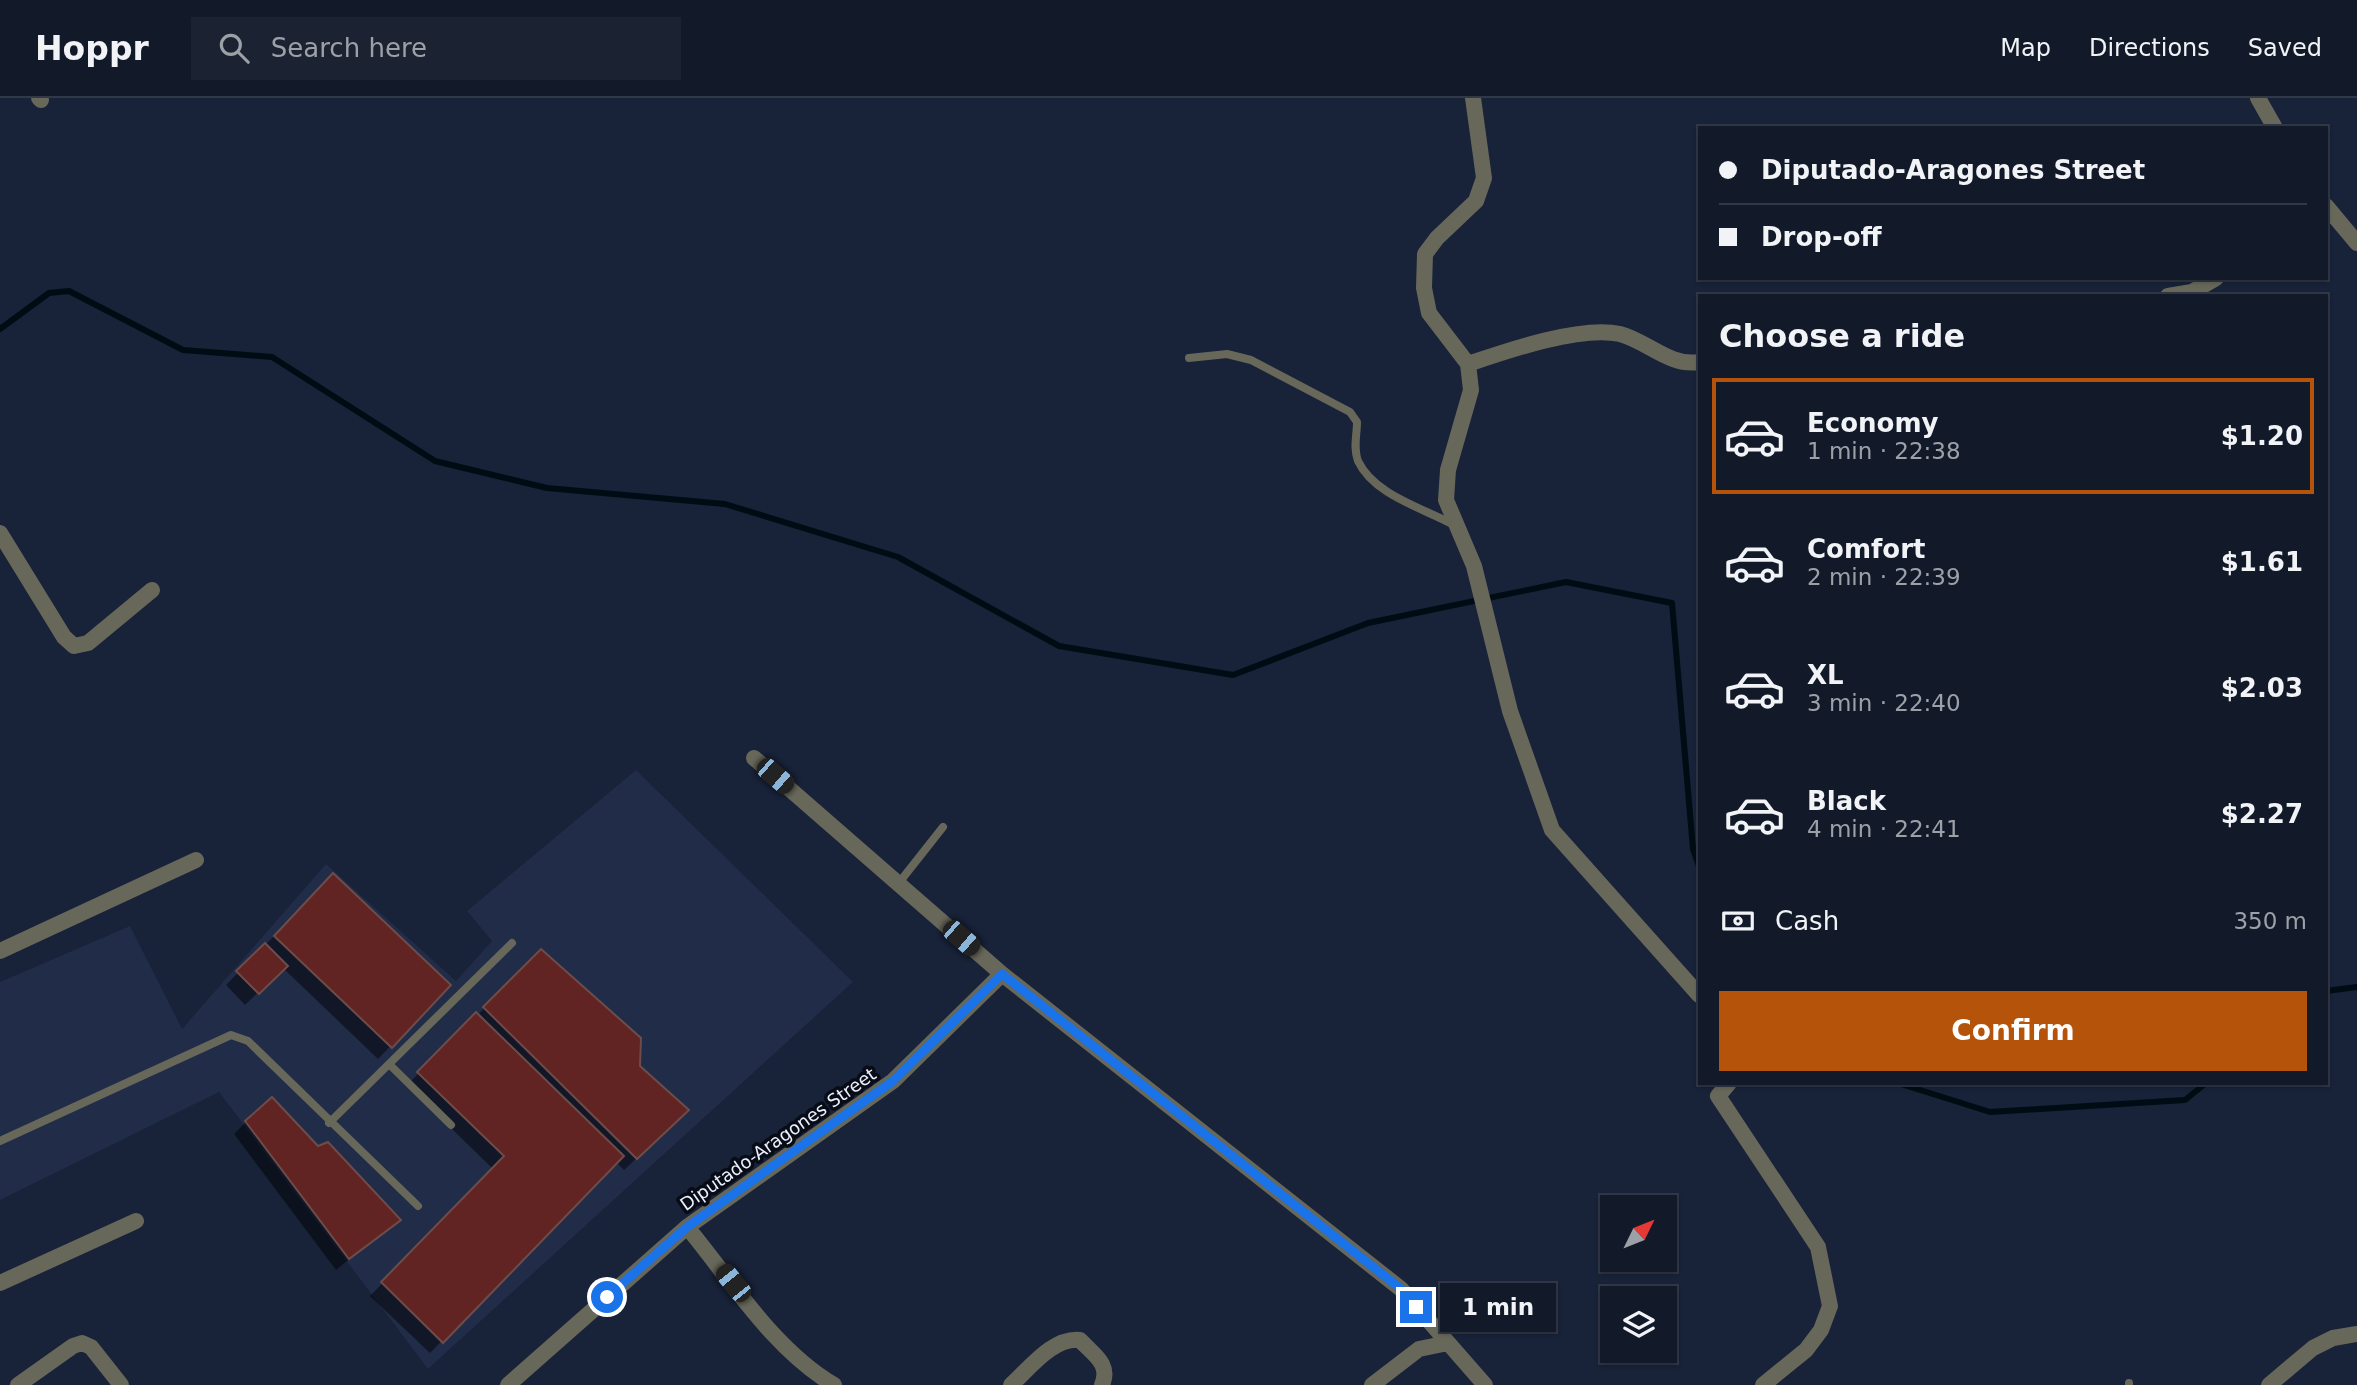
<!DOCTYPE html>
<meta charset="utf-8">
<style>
body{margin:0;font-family:"DejaVu Sans",sans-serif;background:#1b2332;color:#f1f3f6;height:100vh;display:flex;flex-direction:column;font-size:26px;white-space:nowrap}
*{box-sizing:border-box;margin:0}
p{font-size:23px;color:#9ca1a8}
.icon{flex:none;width:38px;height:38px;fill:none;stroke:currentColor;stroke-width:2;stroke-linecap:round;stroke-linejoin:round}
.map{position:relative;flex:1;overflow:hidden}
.sheet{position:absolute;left:1698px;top:196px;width:630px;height:791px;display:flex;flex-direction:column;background:#121a2a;border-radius:0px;box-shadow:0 2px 5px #0004,0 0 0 2px #313847}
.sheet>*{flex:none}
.hud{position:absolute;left:1698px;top:28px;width:630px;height:154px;border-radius:0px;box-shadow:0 2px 5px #0004,0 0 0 2px #313847;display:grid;align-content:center;height:154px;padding:0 21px;background:#121a2a}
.needle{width:46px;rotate:47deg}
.controls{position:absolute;left:1600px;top:1097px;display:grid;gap:14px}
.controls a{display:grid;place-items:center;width:77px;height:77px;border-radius:0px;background:#121a2a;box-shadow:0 2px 5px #0004,0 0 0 2px #313847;font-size:35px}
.end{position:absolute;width:32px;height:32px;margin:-16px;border:9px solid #1a73e8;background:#fff;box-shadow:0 0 0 4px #fff}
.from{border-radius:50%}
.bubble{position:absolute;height:49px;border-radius:0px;background:#121a2a;box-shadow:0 2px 5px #0004,0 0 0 2px #313847;font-size:23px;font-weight:700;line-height:49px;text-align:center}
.car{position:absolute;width:21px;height:42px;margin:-21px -10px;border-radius:9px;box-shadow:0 0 5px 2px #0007;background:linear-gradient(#222 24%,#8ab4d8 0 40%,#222 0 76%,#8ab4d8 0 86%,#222 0)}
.hud b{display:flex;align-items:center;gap:24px;height:66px;font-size:26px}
.hud b+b{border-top:2px solid #313847}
.hud i{width:18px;height:18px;background:#f1f3f6}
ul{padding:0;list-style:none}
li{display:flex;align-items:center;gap:21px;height:116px;margin:0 14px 10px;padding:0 7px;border:4px solid transparent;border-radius:0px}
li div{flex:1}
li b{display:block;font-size:26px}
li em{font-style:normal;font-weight:700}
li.selected{border-color:#b45309}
li>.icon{width:63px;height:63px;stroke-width:1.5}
h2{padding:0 21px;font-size:32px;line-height:84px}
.pay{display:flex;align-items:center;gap:18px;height:77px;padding:0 21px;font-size:26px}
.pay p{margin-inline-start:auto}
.primary-button{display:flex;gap:14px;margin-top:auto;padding:14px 21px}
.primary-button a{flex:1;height:80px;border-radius:0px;background:#b45309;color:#fff;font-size:28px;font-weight:700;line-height:80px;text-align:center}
header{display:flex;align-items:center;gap:42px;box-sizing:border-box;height:98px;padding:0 35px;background:#121a2a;border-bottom:2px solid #313847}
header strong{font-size:33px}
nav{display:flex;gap:38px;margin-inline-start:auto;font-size:24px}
.search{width:490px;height:63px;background:#1b2332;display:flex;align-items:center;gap:18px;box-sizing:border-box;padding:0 24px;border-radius:0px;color:#9ca1a8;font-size:26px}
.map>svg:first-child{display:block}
.built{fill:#202c48}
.shadow{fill:#0007}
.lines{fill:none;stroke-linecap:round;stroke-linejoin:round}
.stream{stroke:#000c13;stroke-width:6}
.building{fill:#612423;stroke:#6d4c4a;stroke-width:2}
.lane{stroke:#67675a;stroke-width:8}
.street{stroke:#67675a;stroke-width:16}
.route{stroke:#1a73e8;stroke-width:9}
.labels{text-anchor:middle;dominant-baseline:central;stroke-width:7;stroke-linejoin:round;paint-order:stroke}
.street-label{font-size:18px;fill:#eaf0fc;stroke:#080c16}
</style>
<header>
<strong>Hoppr</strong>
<div class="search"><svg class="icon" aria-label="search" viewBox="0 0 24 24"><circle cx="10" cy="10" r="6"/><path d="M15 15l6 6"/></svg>Search here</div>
<nav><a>Map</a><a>Directions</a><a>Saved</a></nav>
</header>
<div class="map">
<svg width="2357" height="1287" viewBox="0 0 2357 1287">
<rect width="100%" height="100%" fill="#182238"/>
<!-- built -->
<path class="built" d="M636 672 853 884 428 1271 219 994 0 1102V884L130 828 182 931 326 766 456 883 492 843 467 813Z"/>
<!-- shadow -->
<path class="shadow" d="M321 790 449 887 378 961 283 870 245 907 226 887Z
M541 854 638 969 675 1024 624 1072 616 1064 430 1255 370 1198 493 1071 407 987Z
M246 1024 398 1122 336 1172 234 1036Z"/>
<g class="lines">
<!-- stream -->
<path class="stream" d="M0 231 49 195 69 193 183 252 272 259 435 363 547 390 725 406 898 459 1059 548 1233 577 1368 525 1566 484 1672 505 1693 751 1699 768
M2326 893 2357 889
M1898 985 1990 1014 2185 1002 2206 985"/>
</g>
<!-- building -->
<path class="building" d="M333 775 451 887 392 950 274 838Z
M265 845 288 868 259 896 236 873Z
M541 851 641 940 640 968 689 1012 637 1061 483 909Z
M476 914 624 1058 443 1245 381 1184 504 1058 417 974Z
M272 999 318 1048 328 1044 401 1122 349 1161 245 1023Z"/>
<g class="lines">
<!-- lane -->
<path class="lane" d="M1189 260 1227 256 1251 262 1350 314 1357 324C1357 337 1353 350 1358 363 1374 397 1423 410 1454 427
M898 786 943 729
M389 966 451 1027
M329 1025 512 845
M0 1043 231 937 248 943 418 1108
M2129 1287V1285"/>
<!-- street -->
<path class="street" d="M39 0 41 2
M1473 0 1484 80 1476 103 1437 140 1425 156 1424 190 1429 215 1468 266 1471 292 1448 372 1446 402 1474 468 1510 613 1552 732 1699 897
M2258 0 2275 30
M2326 108 2357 145
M2168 198 2192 194 2216 180
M1468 266C1506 253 1581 227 1620 236 1647 243 1670 269 1699 264
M0 435 64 539 74 548 88 545 152 492
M754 660 1002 876 1401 1191 1485 1287
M0 853 196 762
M1729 985 1718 998 1818 1149 1830 1208 1821 1232 1806 1252 1763 1287
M687 1129C731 1182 773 1251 834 1287
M0 1185 136 1123
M18 1287 73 1248 82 1245 91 1249 121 1287
M508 1287 687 1129 893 983 1002 876
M1011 1287C1030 1270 1053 1239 1080 1242 1094 1257 1111 1266 1102 1287
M1372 1287 1419 1251 1448 1245
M2269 1287 2313 1250 2333 1240 2357 1236"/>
</g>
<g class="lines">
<!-- route -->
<path class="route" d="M607 1199 687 1129 893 983 1002 876 1401 1191 1416 1209"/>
</g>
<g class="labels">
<!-- street labels -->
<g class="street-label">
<text transform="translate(778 1041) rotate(-35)">Diputado-Aragones Street</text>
</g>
</g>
</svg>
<div class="controls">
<a><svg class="needle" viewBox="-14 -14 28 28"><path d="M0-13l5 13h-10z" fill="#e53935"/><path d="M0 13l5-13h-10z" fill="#9ca1a8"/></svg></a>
<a><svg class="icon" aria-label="layers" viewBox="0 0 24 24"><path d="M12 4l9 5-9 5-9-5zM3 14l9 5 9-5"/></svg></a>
</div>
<i class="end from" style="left:607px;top:1199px"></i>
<i class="end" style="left:1416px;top:1209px"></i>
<div class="bubble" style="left:1440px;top:1185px;width:116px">1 min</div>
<i class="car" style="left:775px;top:678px;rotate:131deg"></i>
<i class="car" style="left:961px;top:840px;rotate:131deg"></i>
<i class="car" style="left:733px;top:1185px;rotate:321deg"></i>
<div class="hud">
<b><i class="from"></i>Diputado-Aragones Street</b>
<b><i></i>Drop-off</b>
</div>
<section class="sheet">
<h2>Choose a ride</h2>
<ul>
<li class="selected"><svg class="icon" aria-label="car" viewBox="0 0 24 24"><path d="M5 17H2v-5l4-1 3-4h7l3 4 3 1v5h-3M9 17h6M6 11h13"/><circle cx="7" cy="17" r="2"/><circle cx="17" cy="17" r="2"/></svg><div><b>Economy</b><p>1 min · 22:38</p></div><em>$1.20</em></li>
<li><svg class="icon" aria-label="car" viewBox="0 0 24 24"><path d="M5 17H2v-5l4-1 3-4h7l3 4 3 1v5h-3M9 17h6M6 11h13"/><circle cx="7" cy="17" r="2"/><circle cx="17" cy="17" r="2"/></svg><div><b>Comfort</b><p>2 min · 22:39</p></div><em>$1.61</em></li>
<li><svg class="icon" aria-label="car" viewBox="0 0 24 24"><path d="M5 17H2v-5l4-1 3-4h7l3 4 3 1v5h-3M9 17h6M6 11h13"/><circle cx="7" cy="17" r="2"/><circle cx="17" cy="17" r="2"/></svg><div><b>XL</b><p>3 min · 22:40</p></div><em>$2.03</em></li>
<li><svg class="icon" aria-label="car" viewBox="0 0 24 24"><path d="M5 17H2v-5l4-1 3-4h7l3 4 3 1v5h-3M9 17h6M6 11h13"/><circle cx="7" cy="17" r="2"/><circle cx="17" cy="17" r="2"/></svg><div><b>Black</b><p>4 min · 22:41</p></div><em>$2.27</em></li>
</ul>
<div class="pay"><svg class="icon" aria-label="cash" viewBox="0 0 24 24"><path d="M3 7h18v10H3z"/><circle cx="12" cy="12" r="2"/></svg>Cash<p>350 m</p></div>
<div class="primary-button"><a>Confirm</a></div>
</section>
</div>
